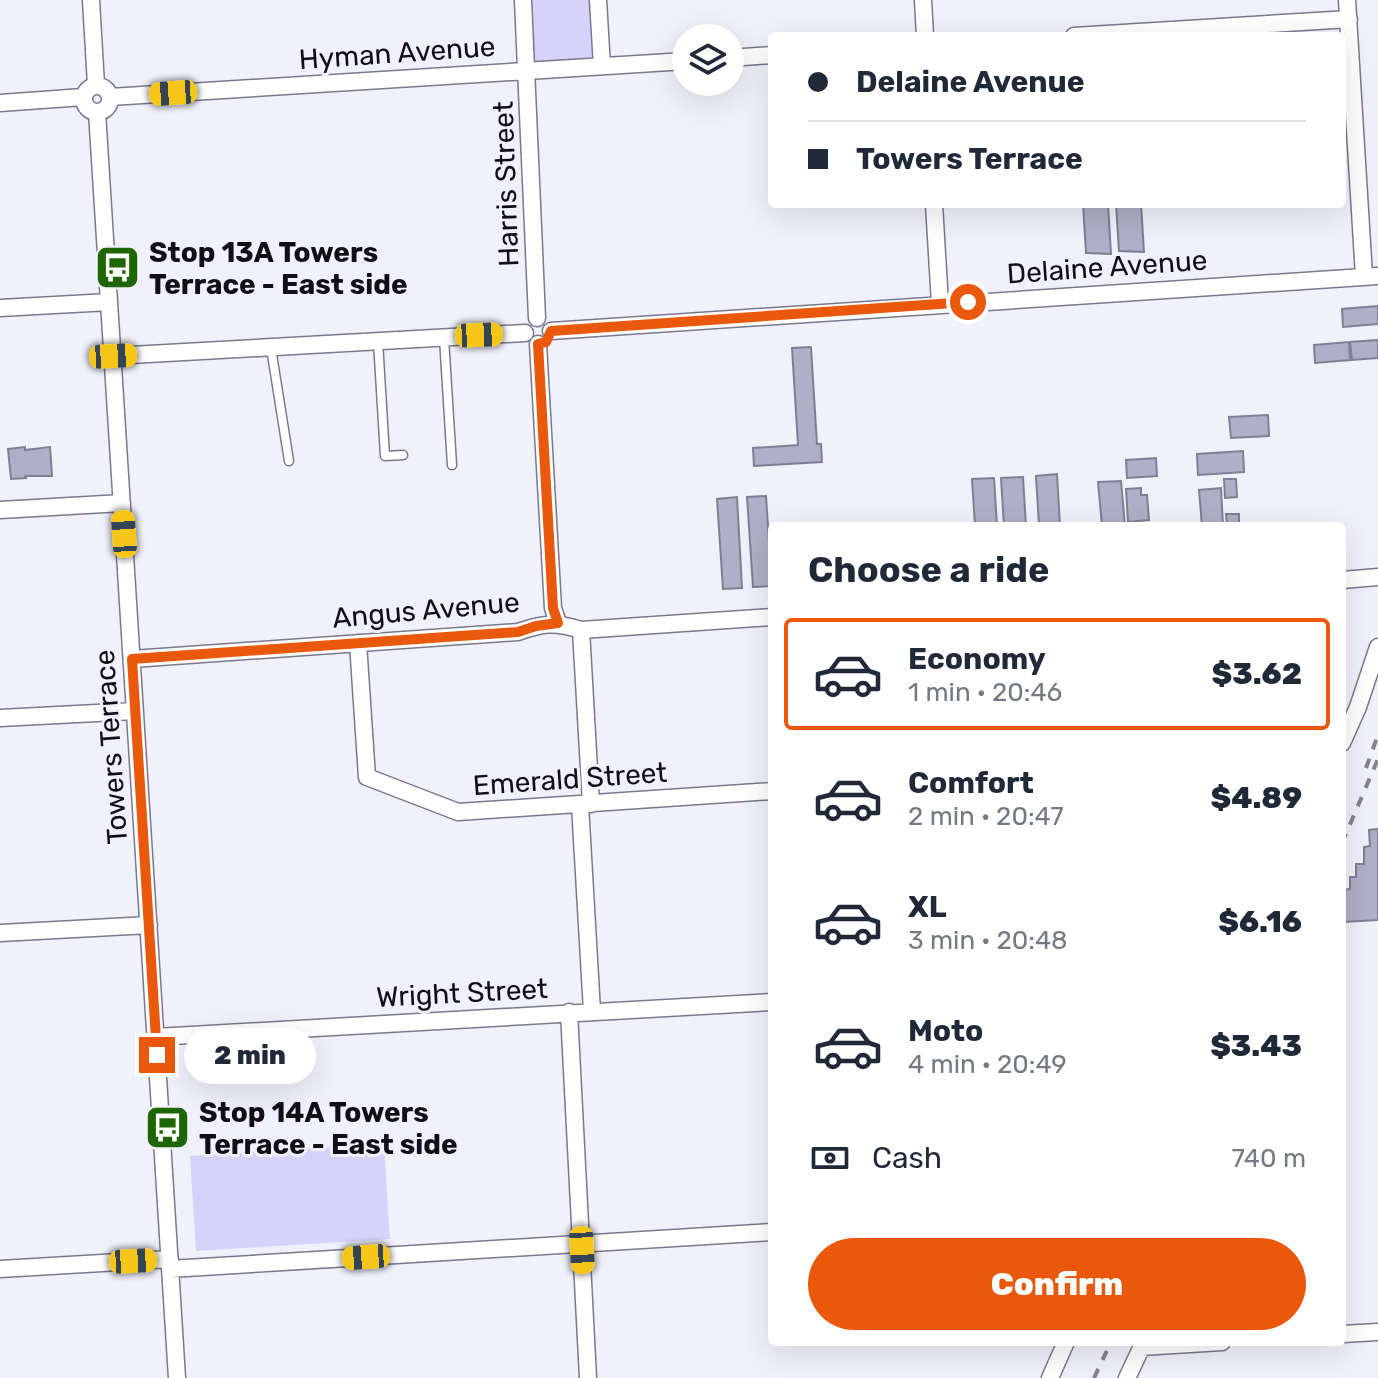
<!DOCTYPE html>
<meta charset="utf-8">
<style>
body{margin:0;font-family:Rubik,sans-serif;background:#f2f2f3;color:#1f2937;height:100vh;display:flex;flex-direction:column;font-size:30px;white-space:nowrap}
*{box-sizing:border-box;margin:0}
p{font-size:26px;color:#747a83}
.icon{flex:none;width:44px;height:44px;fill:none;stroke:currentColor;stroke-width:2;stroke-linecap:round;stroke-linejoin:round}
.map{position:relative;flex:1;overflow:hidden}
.sheet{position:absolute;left:768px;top:522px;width:578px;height:824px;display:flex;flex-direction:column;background:#fff;border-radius:8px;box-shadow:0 8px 32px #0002}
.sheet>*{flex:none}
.banner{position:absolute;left:768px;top:32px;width:578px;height:176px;border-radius:8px;box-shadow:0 8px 32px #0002;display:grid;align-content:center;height:176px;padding:0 40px;background:#fff}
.controls{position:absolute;left:672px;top:24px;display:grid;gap:16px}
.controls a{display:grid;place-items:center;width:72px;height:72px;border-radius:50%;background:#fff;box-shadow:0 8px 32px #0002;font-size:40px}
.end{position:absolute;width:36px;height:36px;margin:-18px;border:10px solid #ea580c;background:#fff;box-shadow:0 0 0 4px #fff}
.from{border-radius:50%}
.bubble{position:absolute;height:56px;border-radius:28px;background:#fff;box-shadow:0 8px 32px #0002;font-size:26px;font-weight:800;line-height:56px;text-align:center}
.car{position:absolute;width:24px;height:48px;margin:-24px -12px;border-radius:10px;box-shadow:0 0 6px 2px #0007;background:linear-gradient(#f5c518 24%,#345 0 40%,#f5c518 0 76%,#345 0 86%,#f5c518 0)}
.banner b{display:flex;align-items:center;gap:28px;height:76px;font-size:30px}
.banner b+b{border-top:2px solid #e0e1e3}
.banner i{width:20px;height:20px;background:#1f2937}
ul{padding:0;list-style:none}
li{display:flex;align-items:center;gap:24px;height:112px;margin:0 16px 12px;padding:0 24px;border:4px solid transparent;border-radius:8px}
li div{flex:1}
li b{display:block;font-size:30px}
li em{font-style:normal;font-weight:800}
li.selected{border-color:#ea580c}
li>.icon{width:72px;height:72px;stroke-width:1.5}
h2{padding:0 40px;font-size:36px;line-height:96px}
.pay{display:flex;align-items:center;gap:20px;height:88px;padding:0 40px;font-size:30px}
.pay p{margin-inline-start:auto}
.action{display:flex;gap:16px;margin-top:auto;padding:16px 40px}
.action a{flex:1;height:92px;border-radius:48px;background:#ea580c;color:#fff;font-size:32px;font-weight:800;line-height:92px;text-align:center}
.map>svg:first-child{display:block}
.park{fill:#d6d2fc}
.building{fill:#b1afc7;stroke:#807e95;stroke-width:2}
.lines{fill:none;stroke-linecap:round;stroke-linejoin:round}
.lane-casing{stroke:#7a788e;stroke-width:11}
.street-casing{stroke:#7a788e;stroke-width:19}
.lane{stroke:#fff;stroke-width:8}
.street{stroke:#fff;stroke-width:16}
.rail{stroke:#85848d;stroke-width:4;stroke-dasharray:10 10;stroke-linecap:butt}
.route{stroke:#ea580c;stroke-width:10}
.labels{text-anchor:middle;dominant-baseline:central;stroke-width:6;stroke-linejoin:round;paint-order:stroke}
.street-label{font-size:28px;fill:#100f17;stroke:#f1f1fb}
.poi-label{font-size:28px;font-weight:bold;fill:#100f17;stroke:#f1f1fb;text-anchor:start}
</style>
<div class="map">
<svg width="1378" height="1378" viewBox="0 0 1378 1378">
<rect width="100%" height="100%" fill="#f1f1fb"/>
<!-- park -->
<path class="park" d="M524 0H597L602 68 528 72Z
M384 1144 390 1239 196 1251 190 1156Z"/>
<!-- building -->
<path class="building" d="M1083 204H1108L1111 254 1086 253Z
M1116 204H1141L1144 252 1119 251Z
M1378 306V324L1343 327 1342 309Z
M1378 340V358L1352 360 1350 342Z
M1349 342 1350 360 1315 363 1314 345Z
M811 347 817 444H821L822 462 754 466 753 448 798 445 792 348Z
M1268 415 1269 436 1231 438 1229 417Z
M25 447V450L50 447 52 476H25L26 478 11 479 8 449Z
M1243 451 1244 472 1198 475 1197 454Z
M1156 458 1157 476 1127 478 1126 460Z
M1057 474 1060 526H1039L1036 476Z
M1023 477 1026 526H1004L1001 478Z
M994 478 997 526H975L972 479Z
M1224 479H1236L1237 497 1225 498Z
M1121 481 1125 526H1102L1098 482Z
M1141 488V495H1147L1149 520 1128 522 1126 489Z
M1221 488 1223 526H1202L1199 490Z
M766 496 772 586 753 587 747 497Z
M737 497 742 588 723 589 717 499Z
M1226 514H1239V526H1227Z
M1378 829V920L1344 922 1342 890 1350 889V877H1356V864H1364V847L1370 846 1369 830Z"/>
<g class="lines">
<defs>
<path id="lane" d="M444 338 452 465
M378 341 385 456 403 455
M271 348 289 461"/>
<path id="street" d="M91 0 96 85
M523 0 537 318
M598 0 602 66
M923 0 925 36
M1347 0 1364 276
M1074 36 1349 19
M730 58 772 55
M84 99a13 13 0 1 1 26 0a13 13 0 1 1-26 0Z
M110 97 686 61
M0 103 83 97
M97 112 177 1378
M934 204 940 304
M0 308 109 302
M551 331 1378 276
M538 344 553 608 558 623
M113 356 525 333
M0 510 122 503
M1342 580 1378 577
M581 630 591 804
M358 643 367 777 458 812 772 791
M132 659 518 632C543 623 555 622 581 630L772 617
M0 718 135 711
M1342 743 1358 707 1378 647
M580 805 592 1011
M0 933 149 925
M569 1012 588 1378
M156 1037 772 1002
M0 1269 170 1259
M170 1269 772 1232
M1342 1334 1378 1332
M1141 1347 1222 1342
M1050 1378 1066 1342
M1127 1378 1144 1342"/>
</defs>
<!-- lane casing -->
<use href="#lane" class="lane-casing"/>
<!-- street casing -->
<use href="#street" class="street-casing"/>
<!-- lane -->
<use href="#lane" class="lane"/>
<!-- street -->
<use href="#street" class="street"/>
<!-- rail -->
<path class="rail" d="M1366 768 1378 735
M1342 843 1378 759
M1094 1378 1111 1342"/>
</g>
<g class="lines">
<!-- route -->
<path class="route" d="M157 1055 132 659 518 632 536 626 558 623 553 608 538 344 546 342 551 331 968 302"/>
</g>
<!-- icons -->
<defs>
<symbol id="bus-square" viewBox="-11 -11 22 22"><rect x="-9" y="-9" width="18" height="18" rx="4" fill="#1e6700" stroke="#f1f1fb"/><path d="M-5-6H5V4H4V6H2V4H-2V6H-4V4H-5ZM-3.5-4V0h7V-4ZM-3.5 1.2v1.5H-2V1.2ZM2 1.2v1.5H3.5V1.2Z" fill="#fff"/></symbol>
</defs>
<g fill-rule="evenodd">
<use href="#bus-square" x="92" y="242" width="51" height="51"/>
<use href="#bus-square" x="142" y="1102" width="51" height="51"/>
</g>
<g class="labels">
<!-- street labels -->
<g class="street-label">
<text transform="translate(397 53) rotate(-4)">Hyman Avenue</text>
<text transform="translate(506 184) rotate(-92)">Harris Street</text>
<text transform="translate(1107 267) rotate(-4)">Delaine Avenue</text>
<text transform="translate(426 610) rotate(-5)">Angus Avenue</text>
<text transform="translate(111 747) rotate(-94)">Towers Terrace</text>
<text transform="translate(570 779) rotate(-4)">Emerald Street</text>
<text transform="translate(462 993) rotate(-3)">Wright Street</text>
</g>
<!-- poi labels -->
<g class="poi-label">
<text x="149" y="252">Stop 13A Towers<tspan x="149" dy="32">Terrace - East side</tspan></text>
<text x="199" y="1112">Stop 14A Towers<tspan x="199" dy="32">Terrace - East side</tspan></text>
</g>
</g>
</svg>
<div class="controls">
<a><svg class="icon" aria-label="layers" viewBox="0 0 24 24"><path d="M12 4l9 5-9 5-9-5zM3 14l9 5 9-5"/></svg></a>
</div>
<i class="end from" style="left:968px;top:302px"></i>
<i class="end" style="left:157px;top:1055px"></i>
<div class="bubble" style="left:184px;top:1028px;width:132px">2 min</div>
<i class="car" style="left:173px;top:93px;rotate:266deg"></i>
<i class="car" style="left:479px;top:335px;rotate:88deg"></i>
<i class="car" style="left:113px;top:356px;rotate:87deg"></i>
<i class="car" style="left:124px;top:534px;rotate:356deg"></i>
<i class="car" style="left:582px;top:1250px;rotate:177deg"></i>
<i class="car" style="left:366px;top:1257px;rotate:266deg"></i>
<i class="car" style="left:133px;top:1261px;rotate:87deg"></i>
<div class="banner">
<b><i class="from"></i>Delaine Avenue</b>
<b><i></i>Towers Terrace</b>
</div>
<section class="sheet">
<h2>Choose a ride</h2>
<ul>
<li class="selected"><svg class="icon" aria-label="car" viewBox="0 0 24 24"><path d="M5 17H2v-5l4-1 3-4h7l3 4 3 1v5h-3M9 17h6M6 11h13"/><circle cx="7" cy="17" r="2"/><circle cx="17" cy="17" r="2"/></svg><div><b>Economy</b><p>1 min · 20:46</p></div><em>$3.62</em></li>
<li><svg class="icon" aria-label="car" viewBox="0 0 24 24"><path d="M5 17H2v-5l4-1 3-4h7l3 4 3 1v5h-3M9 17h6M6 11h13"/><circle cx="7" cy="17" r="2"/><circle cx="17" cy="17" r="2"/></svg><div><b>Comfort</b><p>2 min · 20:47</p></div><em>$4.89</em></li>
<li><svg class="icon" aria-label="car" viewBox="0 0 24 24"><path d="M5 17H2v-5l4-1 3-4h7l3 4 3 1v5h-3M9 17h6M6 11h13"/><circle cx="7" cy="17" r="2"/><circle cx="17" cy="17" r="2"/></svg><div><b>XL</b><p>3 min · 20:48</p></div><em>$6.16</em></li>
<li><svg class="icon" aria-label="car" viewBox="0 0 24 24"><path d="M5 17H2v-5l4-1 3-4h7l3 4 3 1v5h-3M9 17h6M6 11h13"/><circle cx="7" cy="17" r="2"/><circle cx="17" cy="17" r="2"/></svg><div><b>Moto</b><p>4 min · 20:49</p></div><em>$3.43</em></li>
</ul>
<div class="pay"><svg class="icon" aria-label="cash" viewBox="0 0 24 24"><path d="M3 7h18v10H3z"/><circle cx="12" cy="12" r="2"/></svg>Cash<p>740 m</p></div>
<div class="action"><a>Confirm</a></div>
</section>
</div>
